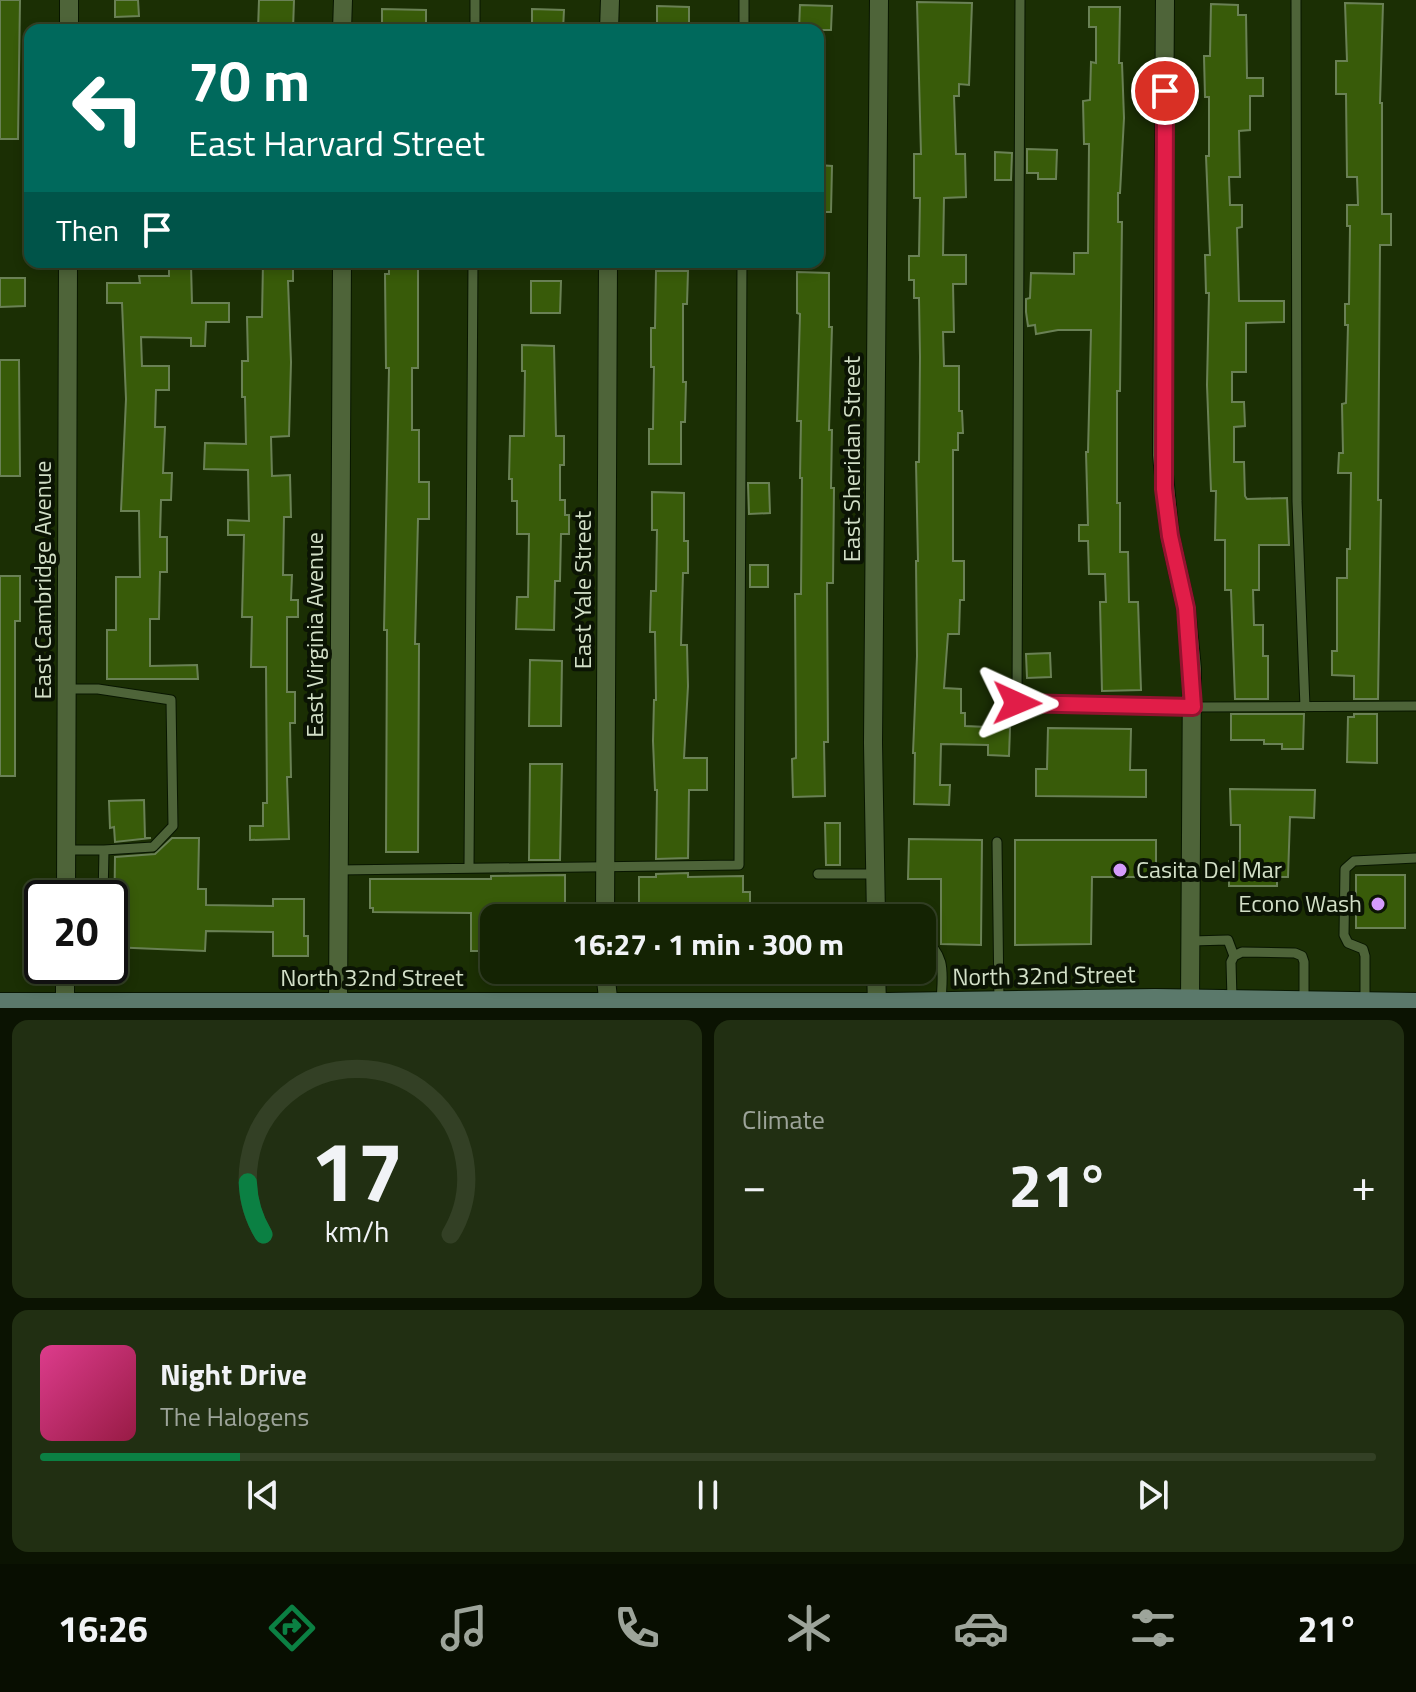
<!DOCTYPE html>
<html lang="en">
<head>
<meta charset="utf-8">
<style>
	body { margin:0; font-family:"Titillium Web",sans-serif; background:#212f12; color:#f1f3f6; height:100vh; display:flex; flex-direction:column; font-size:30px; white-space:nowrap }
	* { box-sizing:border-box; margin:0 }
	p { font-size:26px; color:#9da49a }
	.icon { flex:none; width:44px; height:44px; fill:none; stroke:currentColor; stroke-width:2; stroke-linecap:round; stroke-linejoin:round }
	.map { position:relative; height:1008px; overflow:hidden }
	.side { display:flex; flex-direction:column; gap:12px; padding:12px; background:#0b1302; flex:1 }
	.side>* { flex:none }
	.top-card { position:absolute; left:24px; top:24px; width:800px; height:244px; border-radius:16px; box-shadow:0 4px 12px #0003,0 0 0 2px #334025; background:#00695c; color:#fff; overflow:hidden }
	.speed { position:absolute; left:24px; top:880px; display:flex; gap:16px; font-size:40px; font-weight:700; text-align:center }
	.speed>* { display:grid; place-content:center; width:104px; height:104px; border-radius:50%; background:#142303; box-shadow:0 4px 12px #0003,0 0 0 2px #334025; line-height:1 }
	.speed .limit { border:4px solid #111; border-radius:12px; background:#fff; color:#111 }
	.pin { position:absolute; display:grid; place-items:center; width:68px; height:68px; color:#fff; margin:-34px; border:4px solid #fff; border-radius:50%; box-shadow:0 2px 8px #0007 }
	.me { position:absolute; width:88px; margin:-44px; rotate:91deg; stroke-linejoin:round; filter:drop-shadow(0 0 6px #0008) }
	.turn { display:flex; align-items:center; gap:28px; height:168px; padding:0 32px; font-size:36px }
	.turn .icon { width:104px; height:104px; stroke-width:2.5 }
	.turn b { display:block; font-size:56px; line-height:68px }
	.then { display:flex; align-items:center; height:76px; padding:0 32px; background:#0003; gap:16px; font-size:30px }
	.big { font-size:60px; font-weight:700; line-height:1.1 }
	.side .tile { flex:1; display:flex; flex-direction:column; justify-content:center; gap:12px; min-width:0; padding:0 28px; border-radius:16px; background:#212f12 }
	.side .dial { align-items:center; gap:0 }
	.dial svg { height:208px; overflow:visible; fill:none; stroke:#334025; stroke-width:7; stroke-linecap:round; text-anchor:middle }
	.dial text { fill:#f1f3f6; stroke:none }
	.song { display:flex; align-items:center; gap:24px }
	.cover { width:96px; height:96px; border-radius:12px; background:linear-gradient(135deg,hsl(330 70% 55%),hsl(340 70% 35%)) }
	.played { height:8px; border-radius:4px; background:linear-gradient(90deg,#0b8043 15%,#334025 15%) }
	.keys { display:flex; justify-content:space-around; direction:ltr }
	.heat { display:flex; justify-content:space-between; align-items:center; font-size:44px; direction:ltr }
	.side .tiles { flex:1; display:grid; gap:12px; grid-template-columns:1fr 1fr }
	.tile:last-child { grid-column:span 2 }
	.trip { position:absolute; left:480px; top:904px; width:456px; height:80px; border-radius:16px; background:#142303; box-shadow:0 4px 12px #0003,0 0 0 2px #334025; font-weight:700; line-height:80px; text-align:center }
	.menu { display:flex; height:128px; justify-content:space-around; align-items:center; background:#080e01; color:#9da49a }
	.menu .icon { width:56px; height:56px }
	.menu .selected { color:#0b8043 }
	.menu b { font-size:36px; color:#f1f3f6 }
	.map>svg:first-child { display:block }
</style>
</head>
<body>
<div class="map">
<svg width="1416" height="1008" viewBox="0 0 1416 1008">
	<rect width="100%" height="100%" fill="#1b2f04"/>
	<path fill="#385b09" stroke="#6a8155" stroke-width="2" d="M0,0H20L18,139H0Z
		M115,0H138L139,16L115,17Z
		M259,0H294L293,30H258Z
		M917,2L972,3L969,85L959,84V96H954L956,154H965L966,197L944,198L943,255H966V284H953L954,332H943L944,366H959V411H962L963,433H958V450H953V561H964V600H960L959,634H948L944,688L961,689V713H965V726L1010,728L1009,756L988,755V745L941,744L940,785H950L949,805L914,804L915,753H913L917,656L916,561H918L916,462H919L920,357L919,298H914V280H909V256H919L920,198H914V154H921Z
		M1345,3L1383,4L1380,103H1382V214H1391V245H1380L1378,500H1381L1378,699H1354V676L1332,675V651H1337V578H1347V549H1350L1351,473H1338L1339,453H1343L1342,404L1346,403L1348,325H1345V304H1349L1350,226H1347V205H1358L1357,177H1347L1346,94H1336V61H1347Z
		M1211,4L1238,5V15H1246L1247,78H1263V96H1250V130L1239,131L1240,177H1229L1230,205H1242V227L1237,228L1239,301H1284V322L1246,323V372H1232V402H1244L1245,426L1234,427V462H1244L1245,496L1247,499L1287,498L1289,545H1259V590H1253L1254,625H1263V656H1268V699H1235L1231,590H1225V540H1215L1216,491H1211L1207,385L1209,293H1206L1205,255H1210L1206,156H1209V97H1205L1204,56H1210Z
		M800,5L832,6L831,30H799Z
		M657,6L689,7V30H657Z
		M1089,7H1120L1119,63H1122L1124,118L1120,193H1118V222H1122L1120,391H1117V503H1120V552H1128L1129,602H1138L1141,690L1102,691L1100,602H1106L1105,574H1089L1088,541H1079V525H1088L1086,452H1088L1091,330H1058L1036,334L1035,325L1028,326L1026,312V299L1030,298L1031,273L1074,274V253H1088L1089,144H1084L1083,101L1090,100L1091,62L1096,63V27H1089Z
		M382,9L426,10V30H382Z
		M532,9L564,10L563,30H532Z
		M1027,149L1057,150L1056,179H1038V173H1027Z
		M995,152L1012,153L1011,180H995Z
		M818,165L832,166L831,212H818Z
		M263,262H293V281H288L291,362L289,436L271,437L272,476L290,475L291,517H284L283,575H292L291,600H298V617H287V692H295V723H290L291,777H287L289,839L250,840V826H263V803H267L266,667H251L252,617H242L244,535H228V520L249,521L248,470L204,469L205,443L246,444L245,397H242V361H248L247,317H262Z
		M389,262H418V368H412V430H419V482H429V519H418L415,644H419L418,852H386L387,630H384L389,368H386L385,274H389Z
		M169,265H191L192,303H229V322H206L205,346H191V338L141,337L142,366H169V390H156L155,427H165L163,473H172L171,500H161L160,537H167V572H160L159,619H150V666L197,665L198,679H107V630H116V577H140L139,511H121L126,399L122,303H107V283H140L139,276H169Z
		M656,271H688L687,304H683V382H686L685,422H681V464H649V429H653L654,367H651V328H655Z
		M797,272L829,273V327H832L829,430H832L831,488H834L833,583H827L828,742H824L825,796L793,797L792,759L796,758L795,594H801L802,478H800L801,421H797L800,314L797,313Z
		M0,278H25V306L0,307Z
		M531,281H561L560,313H531Z
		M522,345L554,346L556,436H564V465H560V500H565V515H569V534H561L560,581H555L554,630L516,629L517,597H528L529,534H517V501H512V479H509L510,436H524L525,371H522Z
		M0,360H19L20,476H0Z
		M748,483H769L770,513L749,514Z
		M652,492L684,493V541H688V573H683L681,645H687L688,686L684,758H707V790H689L688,858L656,859L657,790H655L653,741L654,700H656L655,632H650L651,591H656L657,530H652Z
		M750,565H768V587H750Z
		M0,576H20V621H15V776H0Z
		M1050,653L1051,677L1027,678L1026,654Z
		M530,660L562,661L561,726H529Z
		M1231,714H1304L1303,749H1282V744H1264V740H1231Z
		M1354,714H1377V763L1347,762L1348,717H1354Z
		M1048,728L1131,729L1130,770H1146V797L1036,796V769H1047Z
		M530,764H562L560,860H529Z
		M1230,789L1315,790L1314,818L1290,817L1288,877H1277V886H1229V861H1240V825H1231Z
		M144,800L145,838H151L115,842L114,827L110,828L109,801Z
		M825,823H840V865H826Z
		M172,838H199L198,889H206V905L273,906V899H304V936H308V956H273V932L206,931L205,951L110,947V929H114L115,857L155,854Z
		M909,839L982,840L981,945L941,944V879H908Z
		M1015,840H1156V877H1092L1091,944L1015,945Z
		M688,873V877L743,876V892H750V918H639V877H656V874Z
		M565,875V918H494V951H471V913L373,912V908H370V879H491V876Z
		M1356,875H1405V928H1356Z"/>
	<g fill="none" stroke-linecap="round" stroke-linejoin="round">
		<g stroke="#081600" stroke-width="11">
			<path id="service" d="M1020,0L1017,703L1193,707L1416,706
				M1296,0L1297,501L1305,707
				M475,30V0
				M744,30V0
				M66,689H98L171,700L173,826L153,847L104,850
				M997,842L999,1002
				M66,850H104L103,898
				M469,867L473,262
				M338,870L739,865L742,262
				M818,874H875
				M922,938C948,956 942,975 941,1003
				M1191,941L1228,940L1234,956
				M1232,999L1231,962L1234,956L1242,952L1295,953L1302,956L1304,962V1003
				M1365,1003V956L1363,949L1348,943L1344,935L1345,869L1354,861L1416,858"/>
		</g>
		<g stroke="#081600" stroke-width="20">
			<path id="minor" d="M1165,0L1162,455L1170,536L1186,608L1192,669L1190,1002
				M69,30V0
				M342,30L343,0
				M609,30L610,0
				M66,898L68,262
				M605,918L608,262
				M876,918L873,743L879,0
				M605,970L609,1008
				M876,970L877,1004
				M65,1005V966
				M338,1008L342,262"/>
		</g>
		<g stroke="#081600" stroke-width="24">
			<path id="secondary" d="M0,1004H887L1155,1000L1416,1004"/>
		</g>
		<use href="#service" stroke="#4e6439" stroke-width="9"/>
		<use href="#minor" stroke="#4e6439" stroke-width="18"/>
		<use href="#secondary" stroke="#5b796b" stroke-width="22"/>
	</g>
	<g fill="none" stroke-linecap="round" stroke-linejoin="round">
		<g stroke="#92132f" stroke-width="20">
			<path id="route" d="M1017,703L1193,707L1186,608L1170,536L1164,489L1165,91"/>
		</g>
		<use href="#route" stroke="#e11d48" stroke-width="14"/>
	</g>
	<g fill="#d59bfb" stroke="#0b1404" stroke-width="3">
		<circle cx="1120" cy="870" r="8"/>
		<circle cx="1378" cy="904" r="8"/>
	</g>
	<g text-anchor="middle" stroke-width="8" stroke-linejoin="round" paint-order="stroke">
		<g font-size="24" fill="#d2dfc7" stroke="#0b1404">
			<text transform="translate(852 459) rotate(-90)" y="8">East Sheridan Street</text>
			<text transform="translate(43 580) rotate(-90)" y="8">East Cambridge Avenue</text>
			<text transform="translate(583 590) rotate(-90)" y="8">East Yale Street</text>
			<text transform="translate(315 635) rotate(-90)" y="8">East Virginia Avenue</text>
			<text transform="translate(1044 976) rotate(-1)" y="8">North 32nd Street</text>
			<text x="372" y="986">North 32nd Street</text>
		</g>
		<g font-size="24" fill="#d2dfc7" stroke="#0b1404" text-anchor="start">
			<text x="1136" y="878">Casita Del Mar</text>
			<text x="1362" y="912" text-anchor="end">Econo Wash</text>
		</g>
	</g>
</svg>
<div class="speed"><div class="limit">20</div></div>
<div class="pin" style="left:1165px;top:91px;background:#d93025"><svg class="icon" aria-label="arrive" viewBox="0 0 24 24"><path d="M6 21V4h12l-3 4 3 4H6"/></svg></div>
<svg class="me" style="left:1017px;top:703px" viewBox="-20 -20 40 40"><path d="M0-17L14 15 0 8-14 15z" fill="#e11d48" stroke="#fff" stroke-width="4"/></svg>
<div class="trip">16:27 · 1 min · 300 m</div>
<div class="top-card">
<div class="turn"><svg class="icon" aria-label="left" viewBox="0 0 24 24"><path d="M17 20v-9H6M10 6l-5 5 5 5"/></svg><div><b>70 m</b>East Harvard Street</div></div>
<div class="then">Then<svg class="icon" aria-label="arrive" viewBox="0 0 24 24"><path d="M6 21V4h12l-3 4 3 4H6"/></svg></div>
</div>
</div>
<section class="side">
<div class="tiles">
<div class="tile dial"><svg viewBox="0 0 100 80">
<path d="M14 69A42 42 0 1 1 86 69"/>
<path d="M14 69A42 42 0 0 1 8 49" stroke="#0b8043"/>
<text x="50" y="56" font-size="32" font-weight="700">17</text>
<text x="50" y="72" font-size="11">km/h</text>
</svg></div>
<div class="tile"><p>Climate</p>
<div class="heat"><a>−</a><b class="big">21°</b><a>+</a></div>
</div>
<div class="tile">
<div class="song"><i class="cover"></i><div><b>Night Drive</b><p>The Halogens</p></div></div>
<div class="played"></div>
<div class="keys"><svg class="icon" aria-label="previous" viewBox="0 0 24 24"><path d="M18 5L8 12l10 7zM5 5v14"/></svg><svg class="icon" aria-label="pause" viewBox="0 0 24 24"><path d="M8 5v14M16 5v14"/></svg><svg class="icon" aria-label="next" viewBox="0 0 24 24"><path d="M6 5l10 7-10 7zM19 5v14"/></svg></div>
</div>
</div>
</section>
<nav class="menu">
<b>16:26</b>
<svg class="icon selected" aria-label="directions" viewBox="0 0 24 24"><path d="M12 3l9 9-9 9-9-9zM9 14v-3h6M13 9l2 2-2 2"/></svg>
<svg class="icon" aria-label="music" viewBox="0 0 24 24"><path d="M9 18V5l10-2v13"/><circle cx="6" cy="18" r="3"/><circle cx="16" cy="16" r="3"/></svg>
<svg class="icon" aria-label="phone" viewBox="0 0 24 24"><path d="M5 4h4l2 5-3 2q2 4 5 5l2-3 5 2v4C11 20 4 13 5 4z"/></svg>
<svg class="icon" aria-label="climate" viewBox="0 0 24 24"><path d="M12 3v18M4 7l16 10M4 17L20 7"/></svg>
<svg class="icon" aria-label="car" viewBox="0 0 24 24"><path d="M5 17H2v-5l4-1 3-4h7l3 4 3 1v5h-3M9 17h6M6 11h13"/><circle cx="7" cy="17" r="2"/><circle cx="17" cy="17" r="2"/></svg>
<svg class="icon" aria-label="filters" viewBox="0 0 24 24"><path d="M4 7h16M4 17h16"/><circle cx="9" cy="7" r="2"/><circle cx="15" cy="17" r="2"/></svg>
<b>21°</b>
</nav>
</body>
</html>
